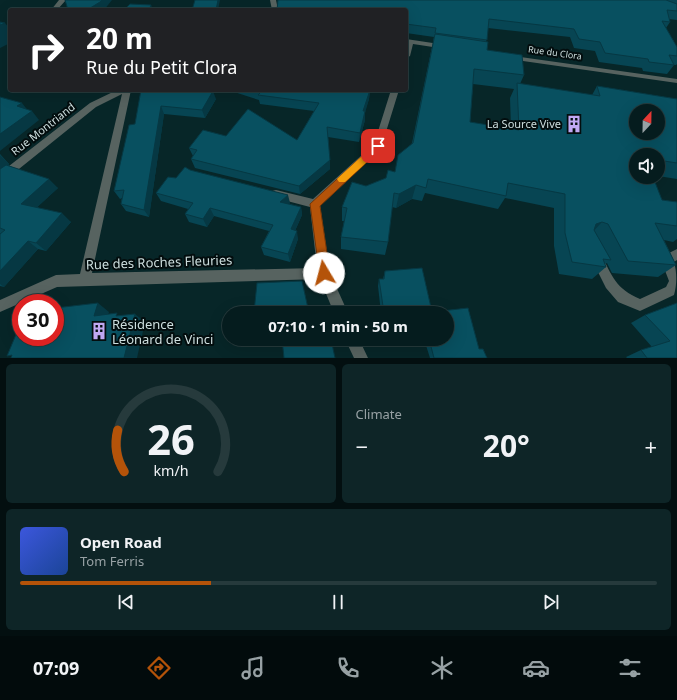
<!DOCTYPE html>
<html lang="en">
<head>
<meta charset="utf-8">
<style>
	body { margin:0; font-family:"Noto Sans",sans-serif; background:#0e2527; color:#f1f3f6; height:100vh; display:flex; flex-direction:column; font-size:15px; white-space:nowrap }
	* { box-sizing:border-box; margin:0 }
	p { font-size:13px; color:#97a1a4 }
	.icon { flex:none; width:22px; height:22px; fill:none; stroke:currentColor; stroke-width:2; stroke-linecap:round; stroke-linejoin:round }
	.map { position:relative; height:358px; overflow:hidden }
	.drawer { display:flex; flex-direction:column; gap:6px; padding:6px; background:#030f10; flex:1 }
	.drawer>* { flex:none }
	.banner { position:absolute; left:8px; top:8px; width:400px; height:84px; border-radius:4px; box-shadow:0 4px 16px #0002,0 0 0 1px #263a3c; background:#202124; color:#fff; overflow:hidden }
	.needle { width:26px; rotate:22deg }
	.fabs { position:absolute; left:629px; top:104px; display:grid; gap:8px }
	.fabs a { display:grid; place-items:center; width:36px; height:36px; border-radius:50%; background:#051c1e; box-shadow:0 4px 16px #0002,0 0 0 1px #263a3c; font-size:20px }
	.speed { position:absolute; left:12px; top:294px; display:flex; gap:8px; font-size:20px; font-weight:700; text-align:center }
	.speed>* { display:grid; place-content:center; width:52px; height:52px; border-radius:50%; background:#051c1e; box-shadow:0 4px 16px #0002,0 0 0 1px #263a3c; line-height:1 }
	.speed .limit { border:6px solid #d22; background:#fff; color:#111 }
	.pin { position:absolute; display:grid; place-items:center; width:34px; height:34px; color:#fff; margin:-17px; border-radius:8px; box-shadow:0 2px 6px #0006 }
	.me { position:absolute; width:44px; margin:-22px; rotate:352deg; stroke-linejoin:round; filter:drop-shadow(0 0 3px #0008) }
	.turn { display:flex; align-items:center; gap:14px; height:84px; padding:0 12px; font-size:18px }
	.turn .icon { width:52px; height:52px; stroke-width:2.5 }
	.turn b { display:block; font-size:28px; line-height:34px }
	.big { font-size:30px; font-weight:700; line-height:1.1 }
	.drawer .card { flex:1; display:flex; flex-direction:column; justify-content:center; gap:6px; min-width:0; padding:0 14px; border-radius:6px; background:#0e2527 }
	.drawer .dial { align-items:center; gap:0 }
	.dial svg { height:104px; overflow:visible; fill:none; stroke:#263a3c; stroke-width:7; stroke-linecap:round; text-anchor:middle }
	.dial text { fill:#f1f3f6; stroke:none }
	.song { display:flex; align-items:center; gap:12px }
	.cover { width:48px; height:48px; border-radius:6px; background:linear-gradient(135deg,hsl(230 70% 55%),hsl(220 70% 35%)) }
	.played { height:4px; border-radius:2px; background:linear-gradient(90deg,#b45309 30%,#263a3c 30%) }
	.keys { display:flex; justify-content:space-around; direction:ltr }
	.heat { display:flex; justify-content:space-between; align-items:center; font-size:22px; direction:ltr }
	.drawer .tiles { flex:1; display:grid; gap:6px; grid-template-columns:1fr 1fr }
	.card:last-child { grid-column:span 2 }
	.trip { position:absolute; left:222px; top:306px; width:232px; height:40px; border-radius:20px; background:#051c1e; box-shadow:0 4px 16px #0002,0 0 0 1px #263a3c; font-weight:700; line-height:40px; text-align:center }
	.dock { display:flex; height:64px; justify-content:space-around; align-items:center; background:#020b0c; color:#97a1a4 }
	.dock .icon { width:28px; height:28px }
	.dock .on { color:#b45309 }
	.dock b { font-size:18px; color:#f1f3f6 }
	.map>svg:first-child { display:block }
</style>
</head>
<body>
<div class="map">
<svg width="677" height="358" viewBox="0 0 677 358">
	<rect width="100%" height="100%" fill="#072628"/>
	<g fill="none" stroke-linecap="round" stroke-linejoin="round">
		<path fill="#576360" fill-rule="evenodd" d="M677,249V260L674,262C677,272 677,285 674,295L640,311L618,302L606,288L591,258L593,254L597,253L601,254C612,276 616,289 640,299L666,287L669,281L661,260L663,256Z"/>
		<path fill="#576360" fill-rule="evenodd" d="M59,0H66L57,10H51Z
			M270,0H276L278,10H272Z
			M406,39L446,45L450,47L446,49L413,44L410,56L406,58Z
			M506,55L677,79V83L509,59H506Z
			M117,90H131L92,273L317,268L310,207L272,197L271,194L272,191L276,190L313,199L374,144L391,90H399L381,148L320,205L330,273L348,313H334L320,279L57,287L0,312V300L56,275L80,274L122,94L96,107L4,181L0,182V173L90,103Z
			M345,339H359L368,358H354Z"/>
	</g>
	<path fill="#074553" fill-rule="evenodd" d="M278,0H677V20L669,19L670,22L666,28L677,47V64L676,65H674L667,74L643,71L642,68L599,62L595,51L574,48L570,37L488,28L486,41L487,50L524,75L520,84L592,95L597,86L677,99V179L658,176V155H636L662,200L677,202V239L673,242L664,240L676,265L658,277L612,273L607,263L605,264L606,267L592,279L559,274L554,246V208L505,198L498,209L425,193L422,201L412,199L396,208L392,207L388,242L385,255L341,249V237L344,221H342V207L366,186L386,178L395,172L412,143L434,37L406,33V10ZM473,84L514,89L510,98L511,129L470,122Z
		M141,90L216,99L205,118L164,114L149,217L126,211L121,204L122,198L120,199L114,191L135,124Z
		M228,90H370L369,99L365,111V120L359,142L328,137L330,169L300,194L195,168L191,159L193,156L189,148L226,136L297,140L314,111L260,104L259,100Z
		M0,154L9,164L8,165L58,188L37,207L71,222L46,251L38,249L4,287L0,286V234L1,233H0Z
		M190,170L290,203L289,204L301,207L302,215L295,231L298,239L290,262L264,255L261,247L269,231L214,216L207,227L189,222L185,214L188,209L161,201L156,193Z
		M422,268L432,312L468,308L479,349H483L487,358H430L424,339L385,342V339H447V313H381L378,286L379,279H383L385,271Z
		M677,303V358H627L626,357L641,350L652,347L631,323L645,315Z
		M254,312L309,313H254Z"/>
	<path fill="#063843" d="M102,0H112L104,10H87Z
		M218,0H220L218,10H216Z
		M151,5L153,10H149Z
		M5,23L10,29V43L0,48V25Z
		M370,90L369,99L363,120V111Z
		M213,91L216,99L205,118L202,110Z
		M22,103L29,112L32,111L39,120L0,151V134L17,106Z
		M161,106L164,114L149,217L144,210Z
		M365,111V120L359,142L360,133Z
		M0,155L9,164L0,171Z
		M330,160V169L300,194L299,186Z
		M49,179L58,188L31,213L21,204Z
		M416,185L412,199L396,208L399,194Z
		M288,195L290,203L282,210L280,202Z
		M301,207L302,215L292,237L291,229Z
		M210,208L214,216L207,227L203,219Z
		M62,213L71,222L46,251L36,243Z
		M602,222L589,236L596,224Z
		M297,231L298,239L290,262L288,254Z
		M28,241L38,249L4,287L0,284V271Z
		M98,303L109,312L105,324L94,316Z
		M135,314L145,322L137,358H124Z"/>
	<path fill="#085060" stroke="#063843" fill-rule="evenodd" d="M65,0H102L100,2L87,10H68Z
		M195,0H218L216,10H192Z
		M278,0H666L677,4V11L667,10L670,22L662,21L677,47V56L669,55L674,65L649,62L648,59L605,53L600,42L579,39L574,29L489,19L487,40L435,33L436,28L406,24V10H277Z
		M130,4L151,5L149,10H124Z
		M0,22L5,23L0,25Z
		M435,34L488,42L487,50L522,55L524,75L474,69L470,122L519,130L517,83L600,96L597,86L677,99V163L658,160V155H636V177H653L662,200L677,202V226L655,223L676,265L628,261L608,224L602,222L596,224L594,230L611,260L603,259L606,267L572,262L565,233V194L508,183L506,196L428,179L426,188L416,185L399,194L394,193L388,242L341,237L347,208L342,207L352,182L366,186L386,178L388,170L395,172L398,155L413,143ZM636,111H658V133H636Z
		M141,90H194L213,91L202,110L161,106L144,210L121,204L124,190L114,191L129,125L135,124Z
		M256,90H370L363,111H365L360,133L327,127L330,160L299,186L191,159L197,150L189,148L203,130L226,136L248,109L297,140L319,103L258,95L261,92Z
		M0,97L22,103L17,106L32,111L0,134Z
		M6,165L49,179L21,204L62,213L36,243L28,241L0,271V234L5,230L0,228V169Z
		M185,167L190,170L288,195L280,202L301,207L291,229L297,231L288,254L261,247L273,225L210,208L203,219L185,214L193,203L156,193L168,177L176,178Z
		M422,268L432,312L468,308L479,349H483L487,358H434L429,339H447V313H384L379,279H384L385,271Z
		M302,281L309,313L254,312L257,283Z
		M98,303L94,316L117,313L116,316L135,314L124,358H11L12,355L7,356L17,332H21V337H55V308Z
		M677,303V358H647L641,350L670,341L645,315Z
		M282,339H331L335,358H284Z"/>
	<path fill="#b45309" stroke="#753606" d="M378,143L381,144L382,146L381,149L320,206L330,273L328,277L324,278L320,277L310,204L375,144Z"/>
	<path fill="#f59e0b" d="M365,155L368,156L369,158L368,161L345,182H339L337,179L339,177L362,156Z"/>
	<defs>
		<g id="building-bare" transform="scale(1.38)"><path d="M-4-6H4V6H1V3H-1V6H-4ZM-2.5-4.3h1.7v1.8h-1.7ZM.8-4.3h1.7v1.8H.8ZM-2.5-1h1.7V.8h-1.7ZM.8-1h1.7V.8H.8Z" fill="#c0a8f3" stroke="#030d0e" stroke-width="2.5" paint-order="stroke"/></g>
	</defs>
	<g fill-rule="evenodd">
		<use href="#building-bare" x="574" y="124"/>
		<use href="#building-bare" x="99" y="331"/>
	</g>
	<g text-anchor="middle" stroke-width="4" stroke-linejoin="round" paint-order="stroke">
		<g font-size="9" fill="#cedfdf" stroke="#030d0e">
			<text transform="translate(555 53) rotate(8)" y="3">Rue du Clora</text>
		</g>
		<g font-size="11" fill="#cedfdf" stroke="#030d0e" text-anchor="end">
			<text x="561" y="128">La Source Vive</text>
		</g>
		<g font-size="11" fill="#cedfdf" stroke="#030d0e">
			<text transform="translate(43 129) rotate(-38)" y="4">Rue Montriand</text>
		</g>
		<g font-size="13" fill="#cedfdf" stroke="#030d0e">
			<text transform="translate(159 262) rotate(-2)" y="5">Rue des Roches Fleuries</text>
		</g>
		<g font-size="13" fill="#cedfdf" stroke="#030d0e" text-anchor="start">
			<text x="112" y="329">Résidence<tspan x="112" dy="15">Léonard de Vinci</tspan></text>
		</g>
	</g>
</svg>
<div class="fabs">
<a><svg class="needle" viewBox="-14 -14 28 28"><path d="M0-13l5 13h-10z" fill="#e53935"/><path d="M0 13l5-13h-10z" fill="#97a1a4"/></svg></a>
<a><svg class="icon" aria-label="sound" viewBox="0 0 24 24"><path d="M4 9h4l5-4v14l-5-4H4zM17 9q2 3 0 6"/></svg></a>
</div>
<div class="speed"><div class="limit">30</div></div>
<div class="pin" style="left:378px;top:146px;background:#d93025"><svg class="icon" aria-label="arrive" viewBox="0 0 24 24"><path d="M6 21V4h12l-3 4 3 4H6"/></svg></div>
<svg class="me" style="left:324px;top:273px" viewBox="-20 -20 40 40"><circle r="19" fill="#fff"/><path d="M0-13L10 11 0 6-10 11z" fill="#b45309"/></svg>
<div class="trip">07:10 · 1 min · 50 m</div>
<div class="banner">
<div class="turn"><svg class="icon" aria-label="right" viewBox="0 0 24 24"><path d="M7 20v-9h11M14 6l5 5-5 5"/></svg><div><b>20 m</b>Rue du Petit Clora</div></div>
</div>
</div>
<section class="drawer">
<div class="tiles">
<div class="card dial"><svg viewBox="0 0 100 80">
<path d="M14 69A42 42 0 1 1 86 69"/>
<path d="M14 69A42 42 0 0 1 9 37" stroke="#b45309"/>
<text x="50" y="56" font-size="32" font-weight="700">26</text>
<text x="50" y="72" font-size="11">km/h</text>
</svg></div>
<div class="card"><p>Climate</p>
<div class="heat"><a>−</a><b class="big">20°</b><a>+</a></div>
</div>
<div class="card">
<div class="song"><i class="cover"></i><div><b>Open Road</b><p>Tom Ferris</p></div></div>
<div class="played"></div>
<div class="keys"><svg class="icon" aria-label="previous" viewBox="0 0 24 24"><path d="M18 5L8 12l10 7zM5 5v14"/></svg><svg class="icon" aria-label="pause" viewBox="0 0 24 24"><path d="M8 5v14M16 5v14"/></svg><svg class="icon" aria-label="next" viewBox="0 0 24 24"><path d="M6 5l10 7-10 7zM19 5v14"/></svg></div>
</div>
</div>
</section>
<nav class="dock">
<b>07:09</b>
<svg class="icon on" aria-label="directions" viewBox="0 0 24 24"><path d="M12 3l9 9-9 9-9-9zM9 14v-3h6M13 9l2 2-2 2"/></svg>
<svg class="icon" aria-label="music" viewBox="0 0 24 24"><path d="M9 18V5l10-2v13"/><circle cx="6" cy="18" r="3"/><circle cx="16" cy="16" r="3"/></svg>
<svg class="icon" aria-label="phone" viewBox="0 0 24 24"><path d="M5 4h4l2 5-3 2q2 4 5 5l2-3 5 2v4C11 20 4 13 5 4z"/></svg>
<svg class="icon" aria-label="climate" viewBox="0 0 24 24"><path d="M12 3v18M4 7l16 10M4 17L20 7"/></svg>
<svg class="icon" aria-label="car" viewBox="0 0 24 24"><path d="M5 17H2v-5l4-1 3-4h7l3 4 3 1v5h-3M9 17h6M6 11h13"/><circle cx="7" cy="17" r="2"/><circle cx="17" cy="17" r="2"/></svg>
<svg class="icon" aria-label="filters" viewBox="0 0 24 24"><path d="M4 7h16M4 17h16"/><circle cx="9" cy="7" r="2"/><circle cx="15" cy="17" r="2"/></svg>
</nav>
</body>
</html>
